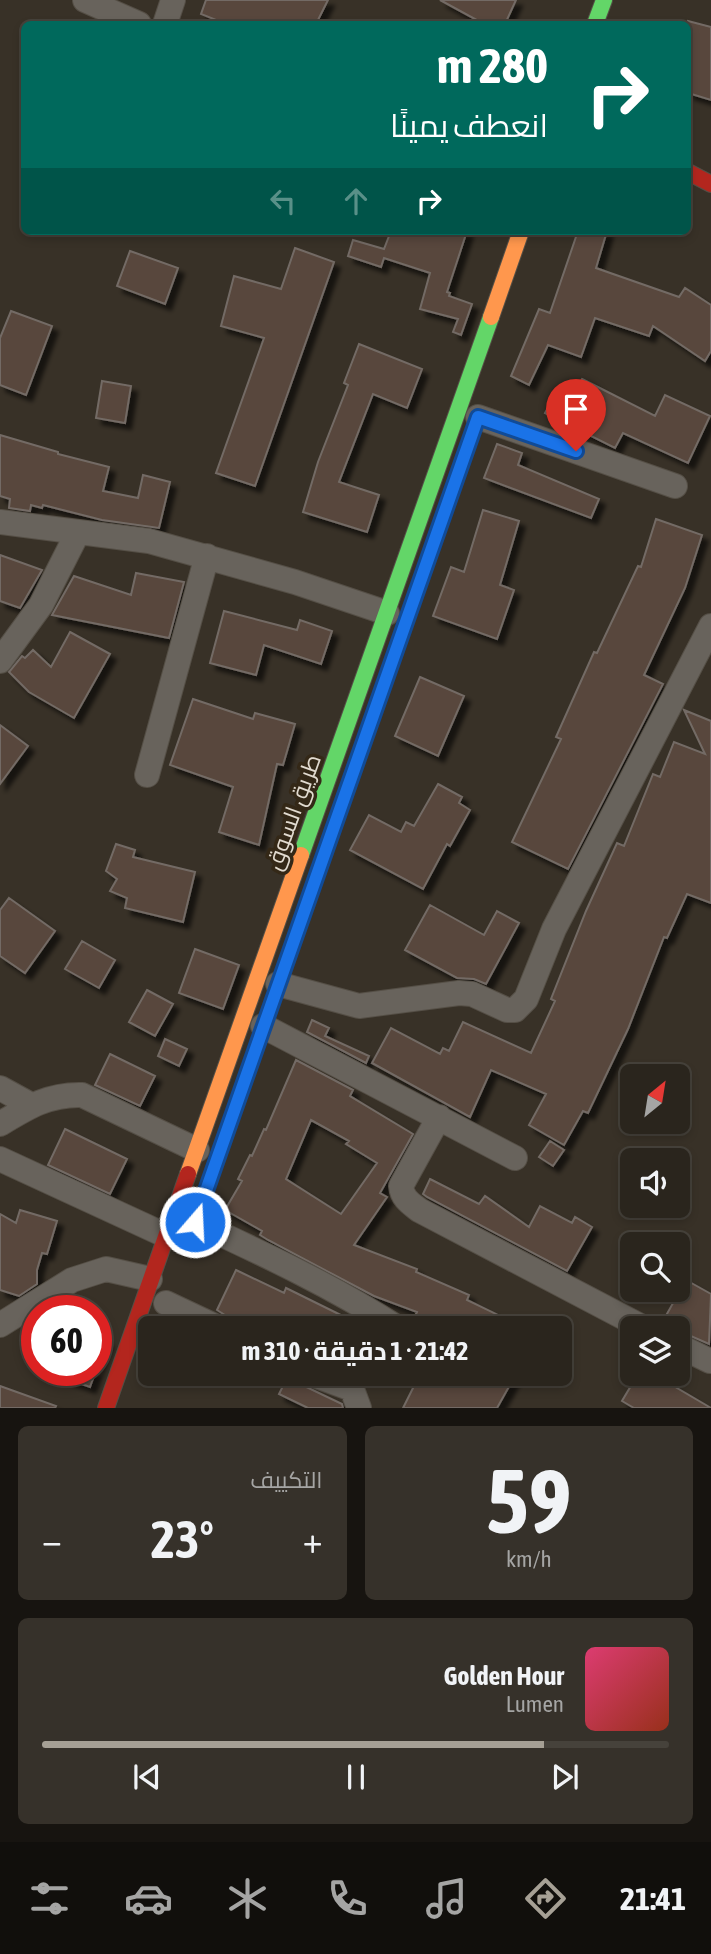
<!DOCTYPE html>
<html lang="ar">
<head>
<meta charset="utf-8">
<style>
	body { margin:0; font-family:"Asap Condensed",Cairo,sans-serif; background:#36312a; color:#f1f3f6; direction:rtl; height:100vh; display:flex; flex-direction:column; font-size:26px; white-space:nowrap }
	* { box-sizing:border-box; margin:0 }
	p { font-size:23px; color:#a5a5a4 }
	.icon { flex:none; width:38px; height:38px; fill:none; stroke:currentColor; stroke-width:2; stroke-linecap:round; stroke-linejoin:round }
	.map { position:relative; height:1408px; overflow:hidden; direction:ltr }
	.panel { display:flex; flex-direction:column; gap:18px; padding:18px; background:#171410; flex:1 }
	.panel>* { flex:none }
	.top-card { position:absolute; left:21px; top:21px; width:670px; height:214px; border-radius:10px; box-shadow:0 4px 10px #0003,0 0 0 2px #46423b; direction:rtl; background:#00695c; color:#fff; overflow:hidden }
	.needle { width:46px; rotate:30deg }
	.controls { position:absolute; left:620px; top:1064px; display:grid; gap:14px }
	.controls a { display:grid; place-items:center; width:70px; height:70px; border-radius:10px; background:#2a251d; box-shadow:0 4px 10px #0003,0 0 0 2px #46423b; font-size:35px }
	.speed { position:absolute; left:21px; top:1295px; display:flex; gap:14px; font-size:35px; font-weight:700; text-align:center }
	.speed>* { display:grid; place-content:center; width:91px; height:91px; border-radius:50%; background:#2a251d; box-shadow:0 4px 10px #0003,0 0 0 2px #46423b; line-height:1 }
	.speed .limit { border:10px solid #d22; background:#fff; color:#111 }
	.pin { position:absolute; display:grid; place-items:center; width:60px; height:60px; color:#fff; margin:-72px -30px; border-radius:50% 50% 50% 0; rotate:-45deg; box-shadow:0 0 7px #0007 }
	.pin .icon { rotate:45deg }
	.me { position:absolute; width:77px; margin:-38px; rotate:19deg; stroke-linejoin:round; filter:drop-shadow(0 0 5px #0008) }
	.turn { display:flex; align-items:center; gap:24px; height:147px; padding:0 28px; font-size:32px }
	.turn .icon { width:91px; height:91px; stroke-width:2.5 }
	.turn b { display:block; font-size:49px; line-height:60px }
	.lanes { display:flex; align-items:center; height:66px; padding:0 28px; background:#0003; justify-content:center; gap:35px; direction:ltr }
	.lanes .off { opacity:.35 }
	.big { font-size:52px; font-weight:700; line-height:1.1 }
	.panel .tile { flex:1; display:flex; flex-direction:column; justify-content:center; gap:10px; min-width:0; padding:0 24px; border-radius:10px; background:#36312a }
	.panel .dial { align-items:center; gap:0 }
	.dial b { font-size:91px; line-height:1 }
	.song { display:flex; align-items:center; gap:21px }
	.cover { width:84px; height:84px; border-radius:10px; background:linear-gradient(135deg,hsl(340 70% 55%),hsl(10 70% 35%)) }
	.played { height:7px; border-radius:4px; background:linear-gradient(90deg,#a6a095 80%,#46423b 80%) }
	.keys { display:flex; justify-content:space-around; direction:ltr }
	.heat { display:flex; justify-content:space-between; align-items:center; font-size:38px; direction:ltr }
	.panel .tiles { flex:1; display:grid; gap:18px; grid-template-columns:1fr 1fr }
	.tile:last-child { grid-column:span 2 }
	.trip { position:absolute; left:138px; top:1316px; width:434px; height:70px; border-radius:10px; background:#2a251d; box-shadow:0 4px 10px #0003,0 0 0 2px #46423b; font-weight:700; line-height:70px; text-align:center; direction:rtl }
	.tab-bar { display:flex; height:112px; justify-content:space-around; align-items:center; background:#110f0c; color:#a5a5a4 }
	.tab-bar .icon { width:49px; height:49px }
	.tab-bar .current { color:#a6a095 }
	.tab-bar b { font-size:32px; color:#f1f3f6 }
	.map>svg:first-child { display:block }
</style>
</head>
<body>
<div class="map">
<svg width="711" height="1408" viewBox="0 0 711 1408">
	<defs>
		<filter id="shadow"><feDropShadow dx="6" dy="6" stdDeviation="2" flood-color="#0009"/></filter>
	</defs>
	<rect width="100%" height="100%" fill="#383127"/>
	<path fill="#58473c" stroke="#736b65" stroke-width="2" fill-rule="evenodd" filter="url(#shadow)" d="M206,0H328L316,24H226L201,14Z
		M440,0H516L505,24H484Z
		M688,21L711,27V100L688,93Z
		M391,231H467L447,292L450,293L449,296L472,304L461,335L453,332L458,319L420,309L430,273L384,258L381,267L348,256L353,240L384,249Z
		M578,231H607L596,268L679,297L685,288L711,305V351L705,361L653,326L649,336L595,318L581,357L548,345L529,385L511,376L539,309L550,313Z
		M295,248L334,262L255,486L216,473L264,338L221,326L234,276L281,289Z
		M130,251L178,268L165,304L117,286Z
		M11,311L52,326L26,395L0,385V338Z
		M359,344L422,369L407,408L373,394L339,482L379,495L367,532L303,512L318,462L348,385L344,383Z
		M582,379L655,416L665,395L710,416L688,463L623,433L615,448L545,413L559,387L574,395Z
		M102,381L131,386L125,423L96,418Z
		M0,435L58,452V454L109,467L103,491L138,498L143,475L170,482L159,528L102,520L43,505L42,508L31,505L30,511L9,508L10,499L0,496Z
		M497,444L522,453L518,465L599,499L591,518L484,478Z
		M483,510L519,521L500,585L514,590L497,639L433,616L451,567L464,572Z
		M656,519L702,535L685,588L644,675L663,684L568,869L512,842L561,739L556,737L594,652L597,653L638,566L641,567Z
		M0,555L42,570L20,608L0,601Z
		M136,573L184,582L169,638L52,615L74,576L131,595Z
		M224,611L297,630L300,620L332,631L321,664L264,645L256,675L210,663Z
		M70,632L110,654L74,718L29,692L9,672L22,656L25,658L33,650L51,667Z
		M420,677L464,696L438,756L395,736Z
		M193,699L253,719L255,713L295,724L283,765L277,764L259,845L219,832L233,787L170,765Z
		M684,710L711,721V903L687,894L667,938L664,937L628,1029L588,1113L583,1111L564,1145L529,1125L546,1094L491,1070L470,1117L372,1063L391,1028L440,1054L443,1048L449,1051L463,1022L531,1053L555,1001L551,999L586,911L617,843L624,846L653,774L660,777L674,742L705,754Z
		M0,725L28,746L0,784Z
		M438,784L462,797L459,803L470,810L450,846L447,844L423,889L350,850L369,815L401,832L406,822L414,826Z
		M116,844L135,850L133,857L195,872L183,922L125,908L127,898L110,891L117,879L106,871Z
		M9,898L55,931L25,973L0,956V910Z
		M430,905L484,935L497,911L519,923L486,984L474,979L457,978L405,950Z
		M82,941L115,960L99,988L65,969Z
		M195,949L239,965L223,1009L179,993Z
		M147,990L173,1004L155,1036L129,1022Z
		M312,1020L329,1028L325,1036L369,1056L366,1063L307,1032Z
		M165,1039L187,1049L179,1066L158,1056Z
		M110,1054L155,1076L140,1106L95,1085Z
		M296,1060L353,1090L350,1096L413,1134L380,1193L387,1197L354,1245L417,1269L416,1272L469,1295L467,1300L525,1328H444L415,1316L417,1312L374,1296L268,1240L260,1235L262,1231L225,1210L242,1181L238,1179L250,1155L252,1156L264,1129L266,1130ZM311,1120L349,1141L346,1144L377,1163L341,1214L286,1179Z
		M65,1129L127,1159L110,1194L48,1165Z
		M550,1141L564,1150L553,1166L539,1157Z
		M430,1179L479,1204L485,1196L529,1227L540,1206L572,1223L575,1217L592,1227L567,1271L427,1197L423,1194Z
		M20,1210L57,1221L47,1254L42,1253L37,1270V1284L19,1296L0,1290V1214L16,1223Z
		M236,1270L284,1293L286,1288L367,1328H236L231,1319L217,1310Z
		M686,1280L711,1294L709,1344L677,1330V1328H659Z
		M96,1337L107,1341L96,1370Z
		M50,1370H96L90,1387L50,1373Z
		M289,1374H297L300,1384L342,1404L343,1408H308L279,1394Z
		M420,1374H516L497,1408H403Z
		M638,1374H653L711,1408H634L622,1401Z
		M0,1386L56,1406L55,1408H0Z"/>
	<g fill="none" stroke-linecap="round" stroke-linejoin="round">
		<g stroke="#554f46" stroke-width="26">
			<path id="street" d="M85,0L139,24
				M165,24L173,0
				M478,417L675,486
				M0,522L149,541L295,582L387,613
				M0,661L41,605L78,532
				M147,775L207,556
				M278,984L359,1006L459,993L472,994L507,1010H515L526,999L554,929L711,626
				M263,1026L515,1158
				M0,1088L31,1105
				M439,1117L401,1186C402,1198 410,1203 419,1210L644,1328
				M0,1124C28,1107 49,1094 82,1095L197,1150
				M0,1159L167,1236
				M195,1222C266,1255 332,1286 398,1328
				M166,1303L219,1328
				M0,1325L72,1280L106,1269L150,1279
				M677,1345L710,1361
				M311,1374L352,1389L359,1408"/>
		</g>
		<g stroke="#554f46" stroke-width="18">
			<path id="fast" d="M595,24L604,0
				M301,855L491,317"/>
		</g>
		<g stroke="#554f46" stroke-width="18">
			<path id="slow" d="M491,317L521,231
				M188,1174L301,855"/>
		</g>
		<g stroke="#554f46" stroke-width="18">
			<path id="jam" d="M688,172L711,184
				M106,1408L188,1174"/>
		</g>
		<use href="#street" stroke="#68635c" stroke-width="24"/>
		<use href="#fast" stroke="#63d668" stroke-width="16"/>
		<use href="#slow" stroke="#ff974d" stroke-width="16"/>
		<use href="#jam" stroke="#b3261e" stroke-width="16"/>
	</g>
	<g fill="none" stroke-linecap="round" stroke-linejoin="round">
		<g stroke="#114b97" stroke-width="18">
			<path id="route" d="M195,1222L478,417L576,451"/>
		</g>
		<use href="#route" stroke="#1a73e8" stroke-width="12"/>
	</g>
	<g text-anchor="middle" stroke-width="7" stroke-linejoin="round" paint-order="stroke">
		<g font-size="23" fill="#e2dbd0" stroke="#342817">
			<text transform="translate(293 812) rotate(-70)" y="8">طريق السوق</text>
		</g>
	</g>
</svg>
<div class="controls">
<a><svg class="needle" viewBox="-14 -14 28 28"><path d="M0-13l5 13h-10z" fill="#e53935"/><path d="M0 13l5-13h-10z" fill="#a5a5a4"/></svg></a>
<a><svg class="icon" aria-label="sound" viewBox="0 0 24 24"><path d="M4 9h4l5-4v14l-5-4H4zM17 9q2 3 0 6"/></svg></a>
<a><svg class="icon" aria-label="search" viewBox="0 0 24 24"><circle cx="10" cy="10" r="6"/><path d="M15 15l6 6"/></svg></a>
<a><svg class="icon" aria-label="layers" viewBox="0 0 24 24"><path d="M12 4l9 5-9 5-9-5zM3 14l9 5 9-5"/></svg></a>
</div>
<div class="speed"><div class="limit">60</div></div>
<div class="pin" style="left:576px;top:451px;background:#d93025"><svg class="icon" aria-label="arrive" viewBox="0 0 24 24"><path d="M6 21V4h12l-3 4 3 4H6"/></svg></div>
<svg class="me" style="left:195px;top:1222px" viewBox="-20 -20 40 40"><circle r="17" fill="#1a73e8" stroke="#fff" stroke-width="3"/><path d="M0-11L8 9 0 5-8 9z" fill="#fff"/></svg>
<div class="trip">21:42 · 1 دقيقة · 310 m</div>
<div class="top-card">
<div class="turn"><svg class="icon" aria-label="right" viewBox="0 0 24 24"><path d="M7 20v-9h11M14 6l5 5-5 5"/></svg><div><b>280 m</b>انعطف يمينًا</div></div>
<div class="lanes"><svg class="icon off" aria-label="left" viewBox="0 0 24 24"><path d="M17 20v-9H6M10 6l-5 5 5 5"/></svg><svg class="icon off" aria-label="ahead" viewBox="0 0 24 24"><path d="M12 20V5M6 11l6-6 6 6"/></svg><svg class="icon" aria-label="right" viewBox="0 0 24 24"><path d="M7 20v-9h11M14 6l5 5-5 5"/></svg></div>
</div>
</div>
<section class="panel">
<div class="tiles">
<div class="tile dial"><b>59</b><p>km/h</p></div>
<div class="tile"><p>التكييف</p>
<div class="heat"><a>−</a><b class="big">23°</b><a>+</a></div>
</div>
<div class="tile">
<div class="song"><i class="cover"></i><div><b>Golden Hour</b><p>Lumen</p></div></div>
<div class="played"></div>
<div class="keys"><svg class="icon" aria-label="previous" viewBox="0 0 24 24"><path d="M18 5L8 12l10 7zM5 5v14"/></svg><svg class="icon" aria-label="pause" viewBox="0 0 24 24"><path d="M8 5v14M16 5v14"/></svg><svg class="icon" aria-label="next" viewBox="0 0 24 24"><path d="M6 5l10 7-10 7zM19 5v14"/></svg></div>
</div>
</div>
</section>
<nav class="tab-bar">
<b>21:41</b>
<svg class="icon current" aria-label="directions" viewBox="0 0 24 24"><path d="M12 3l9 9-9 9-9-9zM9 14v-3h6M13 9l2 2-2 2"/></svg>
<svg class="icon" aria-label="music" viewBox="0 0 24 24"><path d="M9 18V5l10-2v13"/><circle cx="6" cy="18" r="3"/><circle cx="16" cy="16" r="3"/></svg>
<svg class="icon" aria-label="phone" viewBox="0 0 24 24"><path d="M5 4h4l2 5-3 2q2 4 5 5l2-3 5 2v4C11 20 4 13 5 4z"/></svg>
<svg class="icon" aria-label="climate" viewBox="0 0 24 24"><path d="M12 3v18M4 7l16 10M4 17L20 7"/></svg>
<svg class="icon" aria-label="car" viewBox="0 0 24 24"><path d="M5 17H2v-5l4-1 3-4h7l3 4 3 1v5h-3M9 17h6M6 11h13"/><circle cx="7" cy="17" r="2"/><circle cx="17" cy="17" r="2"/></svg>
<svg class="icon" aria-label="filters" viewBox="0 0 24 24"><path d="M4 7h16M4 17h16"/><circle cx="9" cy="7" r="2"/><circle cx="15" cy="17" r="2"/></svg>
</nav>
</body>
</html>
